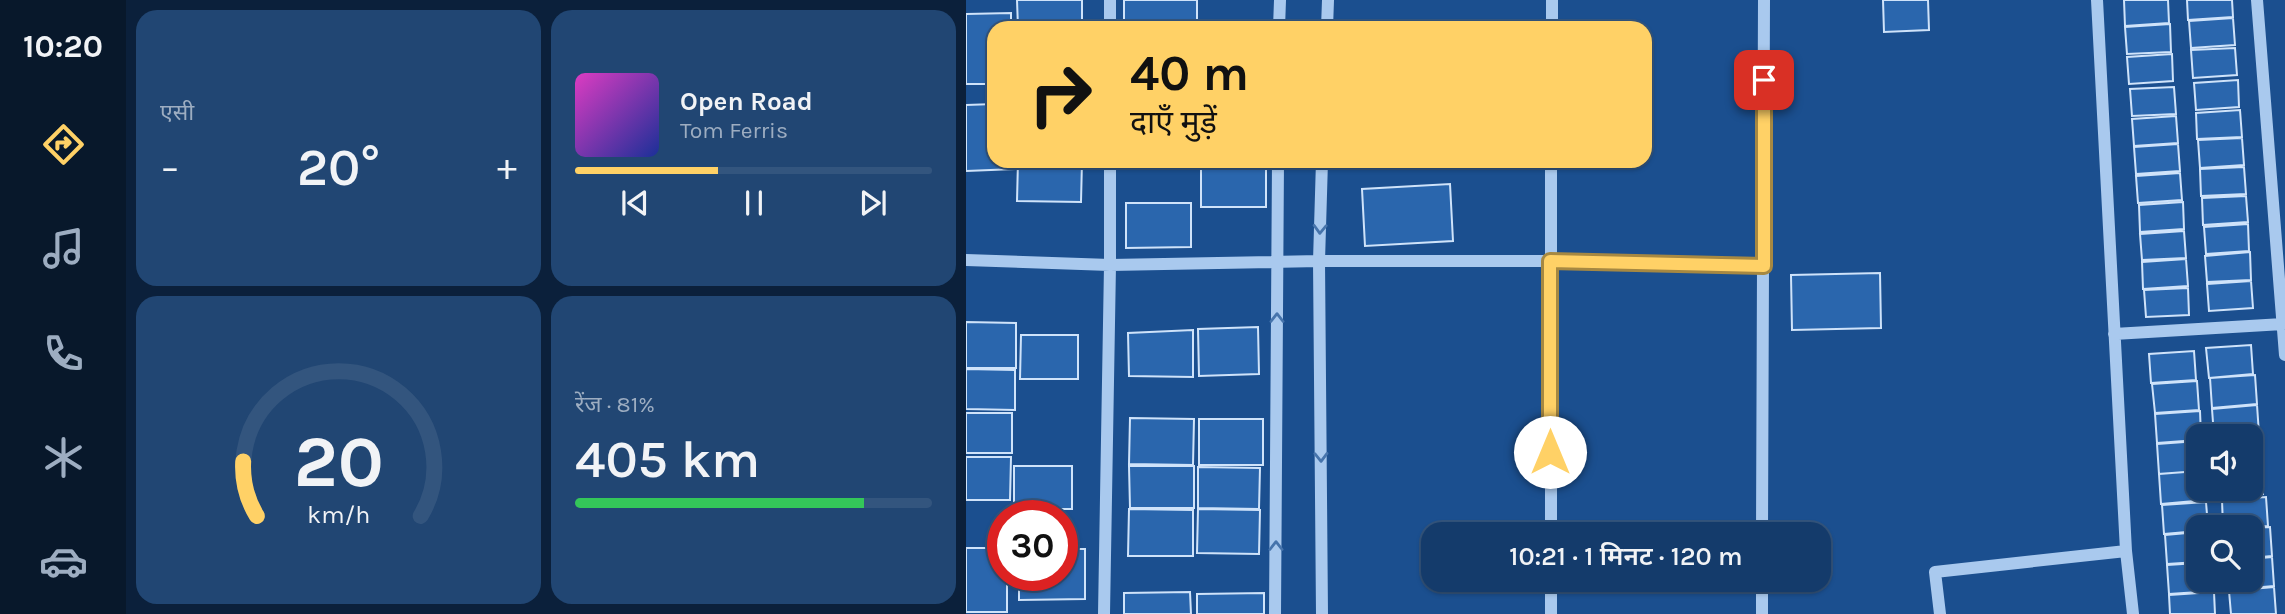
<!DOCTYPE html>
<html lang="hi">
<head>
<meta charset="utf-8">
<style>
	body { margin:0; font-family:Karla,"Noto Sans Devanagari",sans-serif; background:#214673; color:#f1f3f6; height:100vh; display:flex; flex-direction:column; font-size:26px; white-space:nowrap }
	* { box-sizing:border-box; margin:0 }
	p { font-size:23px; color:#9dadc1 }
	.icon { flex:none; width:38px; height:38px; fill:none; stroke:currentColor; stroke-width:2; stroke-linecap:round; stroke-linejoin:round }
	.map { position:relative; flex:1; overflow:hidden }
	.sheet { display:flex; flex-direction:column; gap:10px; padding:10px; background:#0b203b; width:840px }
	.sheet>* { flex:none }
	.top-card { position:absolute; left:21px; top:21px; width:665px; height:147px; border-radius:21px; box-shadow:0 2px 5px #0004,0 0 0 2px #33557e; background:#ffd166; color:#111; overflow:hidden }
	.fabs { position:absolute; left:1220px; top:424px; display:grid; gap:14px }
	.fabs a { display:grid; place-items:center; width:77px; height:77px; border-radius:14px; background:#143b6b; box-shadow:0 2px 5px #0004,0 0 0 2px #33557e; font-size:35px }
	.speed { position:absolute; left:21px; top:500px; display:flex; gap:14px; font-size:35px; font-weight:700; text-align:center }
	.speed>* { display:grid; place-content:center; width:91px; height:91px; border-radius:50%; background:#143b6b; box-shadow:0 2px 5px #0004,0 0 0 2px #33557e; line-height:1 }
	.speed .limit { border:10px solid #d22; background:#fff; color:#111 }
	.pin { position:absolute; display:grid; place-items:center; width:60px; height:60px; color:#fff; margin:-30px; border-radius:14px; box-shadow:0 4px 10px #0006 }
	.me { position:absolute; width:77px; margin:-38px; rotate:0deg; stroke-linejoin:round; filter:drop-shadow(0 0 5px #0008) }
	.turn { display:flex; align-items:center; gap:24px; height:147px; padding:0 28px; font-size:32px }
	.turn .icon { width:91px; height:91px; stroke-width:2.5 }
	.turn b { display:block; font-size:49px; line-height:60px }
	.big { font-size:52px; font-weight:600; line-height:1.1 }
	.sheet .tile { flex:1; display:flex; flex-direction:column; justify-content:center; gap:10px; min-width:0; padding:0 24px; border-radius:21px; background:#214673 }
	.sheet .dial { align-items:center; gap:0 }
	.dial svg { height:182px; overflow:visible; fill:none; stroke:#33557e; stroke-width:7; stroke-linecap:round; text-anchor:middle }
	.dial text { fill:#f1f3f6; stroke:none }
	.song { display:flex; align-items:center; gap:21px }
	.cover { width:84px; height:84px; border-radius:10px; background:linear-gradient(135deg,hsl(310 70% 55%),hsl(230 70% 35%)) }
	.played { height:7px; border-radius:4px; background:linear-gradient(90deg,#ffd166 40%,#33557e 40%) }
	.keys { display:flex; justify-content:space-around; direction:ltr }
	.heat { display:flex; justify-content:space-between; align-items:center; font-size:38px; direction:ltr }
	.charge { height:10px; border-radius:5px; background:linear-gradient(90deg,#34c759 81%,#33557e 0) }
	.sheet .tiles { flex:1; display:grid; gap:10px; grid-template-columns:repeat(2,1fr) }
	.trip { position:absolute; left:455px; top:522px; width:410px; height:70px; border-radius:21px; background:#143b6b; box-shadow:0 2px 5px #0004,0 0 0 2px #33557e; font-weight:600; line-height:70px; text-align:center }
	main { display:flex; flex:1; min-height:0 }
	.dock { display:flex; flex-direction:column; width:126px; justify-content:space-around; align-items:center; background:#08182b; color:#9dadc1 }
	.dock .icon { width:49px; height:49px }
	.dock .active { color:#ffd166 }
	.dock b { font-size:32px; color:#f1f3f6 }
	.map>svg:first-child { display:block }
</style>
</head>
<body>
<main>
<nav class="dock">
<b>10:20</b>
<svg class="icon active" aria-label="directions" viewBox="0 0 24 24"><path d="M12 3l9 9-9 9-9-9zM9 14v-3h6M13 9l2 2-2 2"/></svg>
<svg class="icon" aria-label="music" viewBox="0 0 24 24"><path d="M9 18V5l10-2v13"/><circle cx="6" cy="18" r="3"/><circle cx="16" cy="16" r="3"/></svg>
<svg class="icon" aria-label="phone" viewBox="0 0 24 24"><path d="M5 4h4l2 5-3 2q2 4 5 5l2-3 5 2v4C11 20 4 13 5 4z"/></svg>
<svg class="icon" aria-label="climate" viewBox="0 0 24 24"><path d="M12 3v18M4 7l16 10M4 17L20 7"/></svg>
<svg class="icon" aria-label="car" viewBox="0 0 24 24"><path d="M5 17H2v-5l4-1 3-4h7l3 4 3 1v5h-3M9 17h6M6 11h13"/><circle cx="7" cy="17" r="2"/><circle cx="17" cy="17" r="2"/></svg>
</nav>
<section class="sheet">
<div class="tiles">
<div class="tile"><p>एसी</p>
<div class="heat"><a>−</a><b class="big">20°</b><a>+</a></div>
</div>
<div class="tile">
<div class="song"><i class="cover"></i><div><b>Open Road</b><p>Tom Ferris</p></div></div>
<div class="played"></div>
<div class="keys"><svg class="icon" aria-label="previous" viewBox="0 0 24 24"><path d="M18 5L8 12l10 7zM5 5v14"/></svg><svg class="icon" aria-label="pause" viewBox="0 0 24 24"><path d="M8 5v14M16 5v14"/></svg><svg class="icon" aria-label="next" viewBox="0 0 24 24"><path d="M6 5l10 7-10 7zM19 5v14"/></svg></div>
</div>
<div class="tile dial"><svg viewBox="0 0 100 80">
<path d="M14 69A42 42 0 1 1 86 69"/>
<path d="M14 69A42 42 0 0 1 8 45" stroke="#ffd166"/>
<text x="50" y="56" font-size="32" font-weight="700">20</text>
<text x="50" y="72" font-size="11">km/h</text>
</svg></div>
<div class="tile"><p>रेंज · 81%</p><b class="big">405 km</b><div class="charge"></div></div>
</div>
</section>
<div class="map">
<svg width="1319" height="614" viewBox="0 0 1319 614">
	<rect width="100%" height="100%" fill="#1b4f8f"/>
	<path fill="#2a66ad" stroke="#cfe3fa" stroke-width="2" d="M51,0H116V28H52Z
		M158,0H231V26L158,27Z
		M917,0H962L963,30L918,32Z
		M1158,0H1202L1203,23L1159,26Z
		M1221,0H1266L1267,17L1222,20Z
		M45,13V28H28V84H0V14Z
		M1267,18L1269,45L1225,48L1223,21Z
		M1204,24L1205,52L1161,54L1159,27Z
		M1269,48L1271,75L1227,78L1225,50Z
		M1206,54L1207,81L1163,84L1161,57Z
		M1272,80L1273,107L1230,110L1228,83Z
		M1208,87L1210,114L1166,116L1164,89Z
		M28,104V161H48L49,169L0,171V105Z
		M1274,110L1276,137L1231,139L1230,113Z
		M1210,116L1212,143L1168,146L1166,119Z
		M1276,138L1278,165L1234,168L1232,140Z
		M1212,144L1214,171L1170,174L1168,147Z
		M52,161H116L115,202L51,201Z
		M235,162H300V207H235Z
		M1278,167L1280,194L1235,196L1234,169Z
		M1214,173L1216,200L1172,203L1170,176Z
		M484,184L487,241L399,246L396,189Z
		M1280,196L1282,222L1237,225L1236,198Z
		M1217,202L1218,229L1174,232L1173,205Z
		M160,203H225V247L160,248Z
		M1282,224L1283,251L1240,254L1238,227Z
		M1218,231L1220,258L1176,260L1174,234Z
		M1284,252L1285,280L1241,282L1239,256Z
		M1220,259L1222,286L1177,289L1176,262Z
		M914,273L915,328L826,330L825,275Z
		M1285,281L1287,308L1243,311L1241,284Z
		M1222,288L1223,315L1180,317L1178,290Z
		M0,322L50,323V368H0Z
		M292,327L293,374L233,376L232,329Z
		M227,330V377L163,376L162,333Z
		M55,335H112V379H54Z
		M1285,345L1287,374L1243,378L1240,348Z
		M1228,351L1230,380L1185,383L1183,354Z
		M0,369L49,370V410L0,409Z
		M1289,375L1291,404L1246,408L1244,378Z
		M1231,381L1233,410L1189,413L1186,384Z
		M1291,405L1293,434L1248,436L1246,409Z
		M1234,411L1235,436H1232V440L1191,443L1189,414Z
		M0,413H46V453H0Z
		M164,418L228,419L227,465L163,464Z
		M233,419H297V465H233Z
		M1293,435L1295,465H1284V436Z
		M1232,441V471L1193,474L1191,444Z
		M0,457H45L44,500H0Z
		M1295,465L1297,494L1252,498V488H1284V466Z
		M48,466H106V509H48Z
		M163,466H228V508H164Z
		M232,467L294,468L293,509L232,508Z
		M1232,471V488H1239L1240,500L1195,504L1193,474Z
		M1300,497L1302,526L1257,527L1256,500Z
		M1240,502L1242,527H1232V531L1198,534L1196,505Z
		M163,509L227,510V556H162Z
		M232,509L294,510L293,554L231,553Z
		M1304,527L1306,556L1284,558V528Z
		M1232,532V562L1201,564L1199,535Z
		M0,548H37V576H41V612H0Z
		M96,549H119V599L53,600V576H96Z
		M1306,557L1308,586L1263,590V579H1284V559Z
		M1232,563V579H1247L1248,591L1203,594L1201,565Z
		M1308,587L1310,614H1265L1263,591Z
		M224,592L225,614H158V593Z
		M1248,592L1249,614H1204L1203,595Z
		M298,593V614H231V594Z"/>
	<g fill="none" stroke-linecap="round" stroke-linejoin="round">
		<path stroke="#a9c9ee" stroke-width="12" d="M144,0V28
			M1131,0L1160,551
			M1291,0L1319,355
			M313,28L314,0
			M361,28L362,0
			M586,28V0
			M356,161L353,261L356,614
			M585,161V534
			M0,260L144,265L353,261H584L798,266
			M1148,334L1317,324
			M796,534L798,0
			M585,579V614
			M138,614L144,265V161
			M309,614L312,161
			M796,614V579
			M974,614L969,572L1160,551L1167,614"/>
	</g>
	<defs><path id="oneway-chevron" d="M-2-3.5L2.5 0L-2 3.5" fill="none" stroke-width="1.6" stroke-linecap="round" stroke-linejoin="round" transform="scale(1.75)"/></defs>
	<g stroke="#4674ac">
		<use href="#oneway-chevron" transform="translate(354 229) rotate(92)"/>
		<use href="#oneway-chevron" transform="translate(311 318) rotate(-90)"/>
		<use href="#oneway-chevron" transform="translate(355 457) rotate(89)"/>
		<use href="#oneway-chevron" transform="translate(310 546) rotate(-90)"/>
	</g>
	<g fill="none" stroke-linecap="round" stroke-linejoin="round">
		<g stroke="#a68842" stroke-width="18">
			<path id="route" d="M584,452V261L798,266V80"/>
		</g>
		<use href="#route" stroke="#ffd166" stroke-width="12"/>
	</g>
</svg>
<div class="fabs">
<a><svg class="icon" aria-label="sound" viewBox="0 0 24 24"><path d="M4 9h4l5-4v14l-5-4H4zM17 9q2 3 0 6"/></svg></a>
<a><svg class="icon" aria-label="search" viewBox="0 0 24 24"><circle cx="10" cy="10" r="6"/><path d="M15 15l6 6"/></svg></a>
</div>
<div class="speed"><div class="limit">30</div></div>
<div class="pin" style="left:798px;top:80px;background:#d93025"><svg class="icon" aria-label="arrive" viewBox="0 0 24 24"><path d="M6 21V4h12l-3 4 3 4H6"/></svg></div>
<svg class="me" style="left:584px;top:452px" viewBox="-20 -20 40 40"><circle r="19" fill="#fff"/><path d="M0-13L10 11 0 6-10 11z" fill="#ffd166"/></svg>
<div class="trip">10:21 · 1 मिनट · 120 m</div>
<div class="top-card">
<div class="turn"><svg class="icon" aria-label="right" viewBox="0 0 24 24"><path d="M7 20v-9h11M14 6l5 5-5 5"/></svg><div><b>40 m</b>दाएँ मुड़ें</div></div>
</div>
</div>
</main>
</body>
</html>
